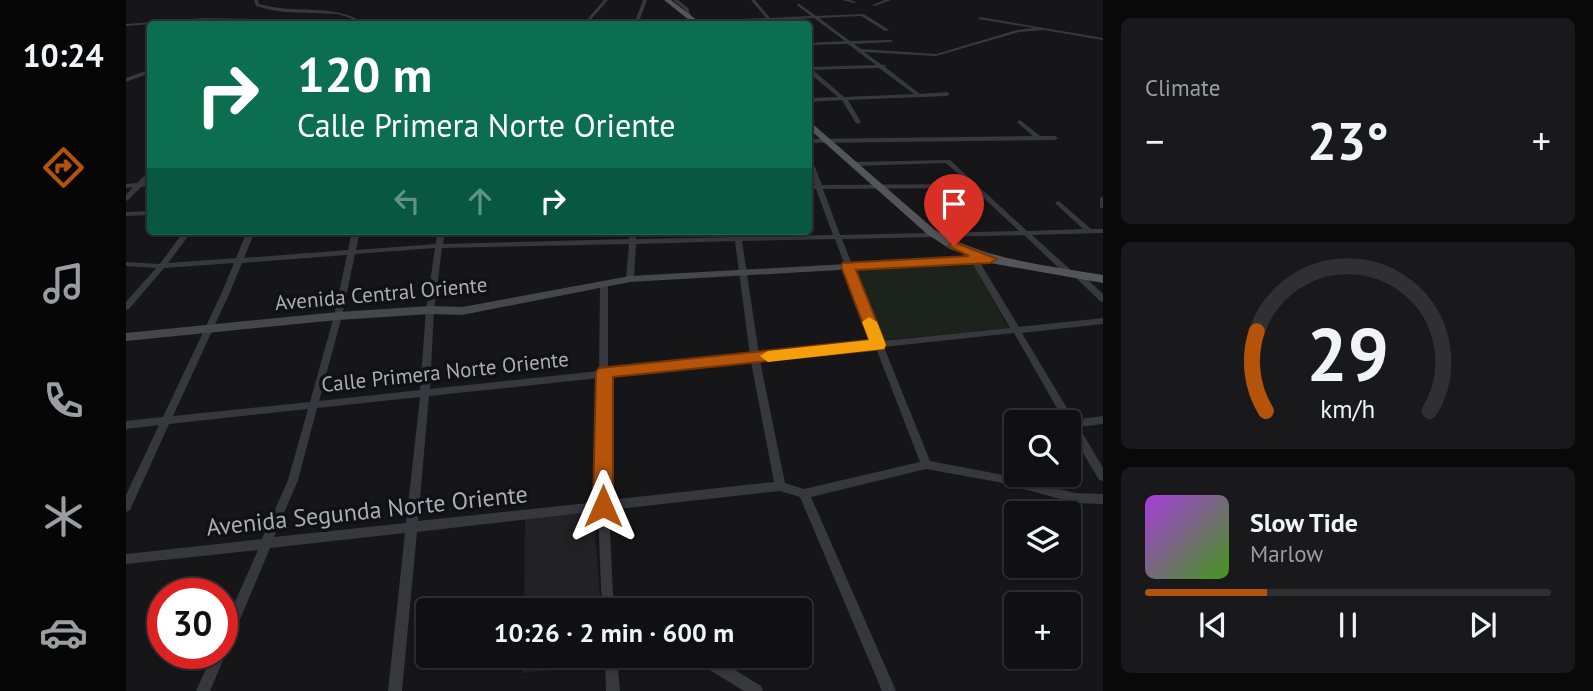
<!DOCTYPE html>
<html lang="en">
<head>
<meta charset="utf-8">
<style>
	body { margin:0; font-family:"PT Sans",sans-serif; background:#19191b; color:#f1f3f6; height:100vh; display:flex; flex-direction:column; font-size:26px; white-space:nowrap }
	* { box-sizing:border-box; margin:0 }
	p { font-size:23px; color:#9c9d9f }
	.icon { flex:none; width:38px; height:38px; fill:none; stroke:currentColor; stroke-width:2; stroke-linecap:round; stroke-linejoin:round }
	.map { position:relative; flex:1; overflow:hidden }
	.sheet { display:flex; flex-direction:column; gap:18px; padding:18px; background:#09090a; width:490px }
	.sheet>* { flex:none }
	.banner { position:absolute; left:21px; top:21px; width:665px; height:214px; border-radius:7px; box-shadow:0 2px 5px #0004,0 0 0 2px #303032; background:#0b6e4f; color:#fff; overflow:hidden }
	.tools { position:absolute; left:878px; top:410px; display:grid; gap:14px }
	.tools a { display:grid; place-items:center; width:77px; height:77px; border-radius:7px; background:#101012; box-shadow:0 2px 5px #0004,0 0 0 2px #303032; font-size:35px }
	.speed { position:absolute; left:21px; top:578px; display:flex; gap:14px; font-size:35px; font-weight:700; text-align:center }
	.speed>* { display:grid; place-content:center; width:91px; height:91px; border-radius:50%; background:#101012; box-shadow:0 2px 5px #0004,0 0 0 2px #303032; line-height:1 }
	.speed .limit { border:10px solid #d22; background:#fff; color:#111 }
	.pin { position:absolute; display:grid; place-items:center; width:60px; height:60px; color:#fff; margin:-72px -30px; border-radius:50% 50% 50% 0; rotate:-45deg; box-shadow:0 0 7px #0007 }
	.pin .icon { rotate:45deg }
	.me { position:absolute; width:77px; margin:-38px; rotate:0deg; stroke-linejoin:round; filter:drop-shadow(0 0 5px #0008) }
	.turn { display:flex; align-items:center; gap:24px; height:147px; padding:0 35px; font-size:32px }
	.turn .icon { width:91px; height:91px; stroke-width:2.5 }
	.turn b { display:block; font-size:49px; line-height:60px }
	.lanes { display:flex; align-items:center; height:66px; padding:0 35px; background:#0003; justify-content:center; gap:35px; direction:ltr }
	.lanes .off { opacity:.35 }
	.big { font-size:52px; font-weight:800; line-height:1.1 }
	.sheet .card { flex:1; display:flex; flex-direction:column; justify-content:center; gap:10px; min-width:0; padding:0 24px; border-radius:10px; background:#19191b }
	.sheet .dial { align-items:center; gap:0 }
	.dial svg { height:182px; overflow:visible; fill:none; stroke:#303032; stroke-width:7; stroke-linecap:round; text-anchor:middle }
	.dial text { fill:#f1f3f6; stroke:none }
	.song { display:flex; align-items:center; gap:21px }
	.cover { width:84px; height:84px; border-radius:10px; background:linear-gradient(135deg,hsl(280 70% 55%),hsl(100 70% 35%)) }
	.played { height:7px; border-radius:4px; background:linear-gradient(90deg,#b45309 30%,#303032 30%) }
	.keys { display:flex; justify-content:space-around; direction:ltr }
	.heat { display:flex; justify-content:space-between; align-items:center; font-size:38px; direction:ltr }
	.trip { position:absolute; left:290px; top:598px; width:396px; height:70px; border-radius:7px; background:#101012; box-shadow:0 2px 5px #0004,0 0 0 2px #303032; font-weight:800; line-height:70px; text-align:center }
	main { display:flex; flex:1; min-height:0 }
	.tab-bar { display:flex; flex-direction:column; width:126px; justify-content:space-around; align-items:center; background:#060607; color:#9c9d9f }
	.tab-bar .icon { width:49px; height:49px }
	.tab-bar .active { color:#b45309 }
	.tab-bar b { font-size:32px; color:#f1f3f6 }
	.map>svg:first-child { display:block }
</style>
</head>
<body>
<main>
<nav class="tab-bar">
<b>10:24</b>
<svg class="icon active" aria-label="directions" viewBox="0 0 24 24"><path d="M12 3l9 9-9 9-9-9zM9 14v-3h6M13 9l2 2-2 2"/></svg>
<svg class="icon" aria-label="music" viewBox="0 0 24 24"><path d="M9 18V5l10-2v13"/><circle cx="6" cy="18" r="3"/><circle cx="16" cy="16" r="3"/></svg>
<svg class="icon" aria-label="phone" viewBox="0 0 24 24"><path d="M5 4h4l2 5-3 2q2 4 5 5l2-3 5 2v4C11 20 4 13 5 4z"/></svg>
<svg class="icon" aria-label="climate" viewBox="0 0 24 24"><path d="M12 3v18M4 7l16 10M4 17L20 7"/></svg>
<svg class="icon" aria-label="car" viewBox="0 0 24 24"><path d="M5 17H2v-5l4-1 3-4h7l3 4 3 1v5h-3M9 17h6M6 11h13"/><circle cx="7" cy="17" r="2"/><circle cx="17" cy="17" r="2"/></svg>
</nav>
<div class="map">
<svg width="977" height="691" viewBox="0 0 977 691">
	<rect width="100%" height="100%" fill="#161618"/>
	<path fill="#222225" d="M467,509L475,611H398L399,517Z
		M397,656H478L479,665L396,673Z"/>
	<path fill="#1c231d" d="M849,266L882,328L757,340L731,270Z"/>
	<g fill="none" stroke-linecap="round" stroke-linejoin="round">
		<path fill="#37383d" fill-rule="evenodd" d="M128,0H132L133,4C169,15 208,2 240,24H236L224,18L212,14L158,12L145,10L130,6Z
			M478,0H482L461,24H457Z
			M517,0H521L512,24H508Z
			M547,0H552L562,8L565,17H561L559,10Z
			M625,0H629L644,18L685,16L671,5L672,3L690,16L738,14L763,30L759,31L735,16L693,18L724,41L765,40L767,41L765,42L728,44L735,49L810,54L891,30L908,28L852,19L854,17L977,38V40L918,30L893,32L810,56L738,52L756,65H760L759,67L794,94L821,92L824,94L821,96L722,100L735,122L732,124L729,122L716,100L682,102V98L712,97L682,72V67L750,65L722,44L682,45V43L719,41L688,18L644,21L642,20L569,23V24H534L536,23H567L569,21L640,18ZM753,68L788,94L718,97L687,70Z
			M716,0H724L730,2L728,3Z
			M759,0H765L749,6L746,5Z
			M77,18L134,19L136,20L134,21L77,20L0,26V24Z
			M22,70H24V73L0,82V78Z
			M894,120L914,136H929L932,138L929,140L682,143V139L907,136L892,123L891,122Z
			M682,155L685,157L696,185L843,184L820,163L728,166L725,164L728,162L824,160L901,231L957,229L930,204L929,203L932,201L934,202L965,229H977V233L906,235L946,271L947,273L943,275H940L898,235L716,239L756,341L884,328L845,261L849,259L853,261L893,327L977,318V324L896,333L948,420L977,416V424L953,427L977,468V481L973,480L943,429V422H939L888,333L758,347L804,461L872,474L949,493L977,494V504L949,503L872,482L800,469L685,497L770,691H756L674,497L654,491L483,510L487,595L505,607L507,611H476L472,511L291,532L276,691H262L279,533L144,548L84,691H70L87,653H96V631L132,550L0,564V554L136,539L162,480L182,409L43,424L4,510L0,512V495L33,425L0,429V421L37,417L96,292L108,263L38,268L3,309L0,310V302L30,268L0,266V262L34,264L58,231H66L42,263L110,258L121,231H129L118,258L222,250L226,231H234L230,250L310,244L311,231H319L317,244L503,239V231H511L510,239L608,237L607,231H615V237L707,235L690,189H682V185H689L682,167ZM847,188L893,231L714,235L697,189ZM709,239L748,342L633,354L616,241ZM609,241L624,355L482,370V284L478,282L474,284L473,371L304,389L308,310L316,248L503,244L500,279L504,281L508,279L510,244ZM309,248L300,310L294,390L193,401L216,316L229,254ZM221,255L208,316L184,402L47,416L104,292L116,263ZM750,348L794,462L678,489L659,483L634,361ZM625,362L648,482L482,500V377ZM473,378L472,502L292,521L303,396ZM294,397L280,523L148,537L172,480L191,408Z
			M24,171V176L19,182H24V186L15,187L2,200L0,201V195L7,187L0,188V184L11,183L22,172Z
			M977,196V209L974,207V198Z
			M24,211V215L0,216V212Z
			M949,273H955L977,294V302L974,301L949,277L948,275Z
			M479,656H491L494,691H480Z
			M568,656H586L635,686L637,691H618L569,661Z"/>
		<path fill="#45474d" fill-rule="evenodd" d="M864,256L868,257L869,259L868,261L504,282L336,315L304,314L212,320L0,341V333L212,312L304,306L336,307L504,276Z"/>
		<path fill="#53555c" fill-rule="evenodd" d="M538,0H545L576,24H568Z
			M682,120L809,230C860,260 919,265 977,275V283L864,263L824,249L801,234L682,128Z"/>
	</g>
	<path fill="#b45309" stroke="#753606" stroke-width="2" d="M828,242L871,259L864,263L730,270L760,345L758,349L487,377V506L484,512L477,514L470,512L467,506L470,372L473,368L743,340L715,266L717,263L843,256L822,246Z"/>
	<path fill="#f59e0b" d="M743,317L751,322L760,345L758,349L642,362L634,356L642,351L743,340L736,322Z"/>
	<g text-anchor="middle" stroke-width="7" stroke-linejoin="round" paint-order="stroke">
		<g font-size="21" fill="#a8adb8" stroke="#111113">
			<text transform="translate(255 294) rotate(-5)" y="7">Avenida Central Oriente</text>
			<text transform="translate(319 372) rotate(-6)" y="7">Calle Primera Norte Oriente</text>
		</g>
		<g font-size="24" fill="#a8adb8" stroke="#111113">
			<text transform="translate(241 511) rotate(-6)" y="8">Avenida Segunda Norte Oriente</text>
		</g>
	</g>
</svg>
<div class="tools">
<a><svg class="icon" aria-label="search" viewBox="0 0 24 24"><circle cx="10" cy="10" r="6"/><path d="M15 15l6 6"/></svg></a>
<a><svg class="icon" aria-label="layers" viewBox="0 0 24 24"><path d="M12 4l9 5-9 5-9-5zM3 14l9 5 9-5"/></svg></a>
<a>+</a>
</div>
<div class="speed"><div class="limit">30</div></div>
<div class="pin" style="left:828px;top:246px;background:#d93025"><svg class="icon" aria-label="arrive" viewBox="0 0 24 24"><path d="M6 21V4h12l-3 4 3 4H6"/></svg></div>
<svg class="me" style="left:477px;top:506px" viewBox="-20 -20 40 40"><path d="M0-17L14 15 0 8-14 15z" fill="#b45309" stroke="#fff" stroke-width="4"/></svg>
<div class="trip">10:26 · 2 min · 600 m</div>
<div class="banner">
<div class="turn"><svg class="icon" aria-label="right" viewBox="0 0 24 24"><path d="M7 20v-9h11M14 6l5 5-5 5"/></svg><div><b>120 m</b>Calle Primera Norte Oriente</div></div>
<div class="lanes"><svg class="icon off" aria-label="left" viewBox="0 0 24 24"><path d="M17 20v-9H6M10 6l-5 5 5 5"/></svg><svg class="icon off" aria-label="ahead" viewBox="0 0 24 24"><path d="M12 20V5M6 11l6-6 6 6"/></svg><svg class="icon" aria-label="right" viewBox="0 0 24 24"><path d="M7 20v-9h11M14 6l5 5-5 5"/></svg></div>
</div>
</div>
<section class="sheet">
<div class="card"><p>Climate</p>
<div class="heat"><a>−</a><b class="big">23°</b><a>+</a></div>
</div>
<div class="card dial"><svg viewBox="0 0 100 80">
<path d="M14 69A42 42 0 1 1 86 69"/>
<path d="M14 69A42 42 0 0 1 10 34" stroke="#b45309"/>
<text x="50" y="56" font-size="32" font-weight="700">29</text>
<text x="50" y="72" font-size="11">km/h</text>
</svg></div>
<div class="card">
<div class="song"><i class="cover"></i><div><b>Slow Tide</b><p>Marlow</p></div></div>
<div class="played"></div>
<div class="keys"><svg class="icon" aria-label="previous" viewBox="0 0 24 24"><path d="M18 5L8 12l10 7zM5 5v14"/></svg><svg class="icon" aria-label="pause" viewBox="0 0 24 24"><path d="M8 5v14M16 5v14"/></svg><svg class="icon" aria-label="next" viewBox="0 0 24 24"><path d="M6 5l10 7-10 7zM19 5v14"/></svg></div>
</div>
</section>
</main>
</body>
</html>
